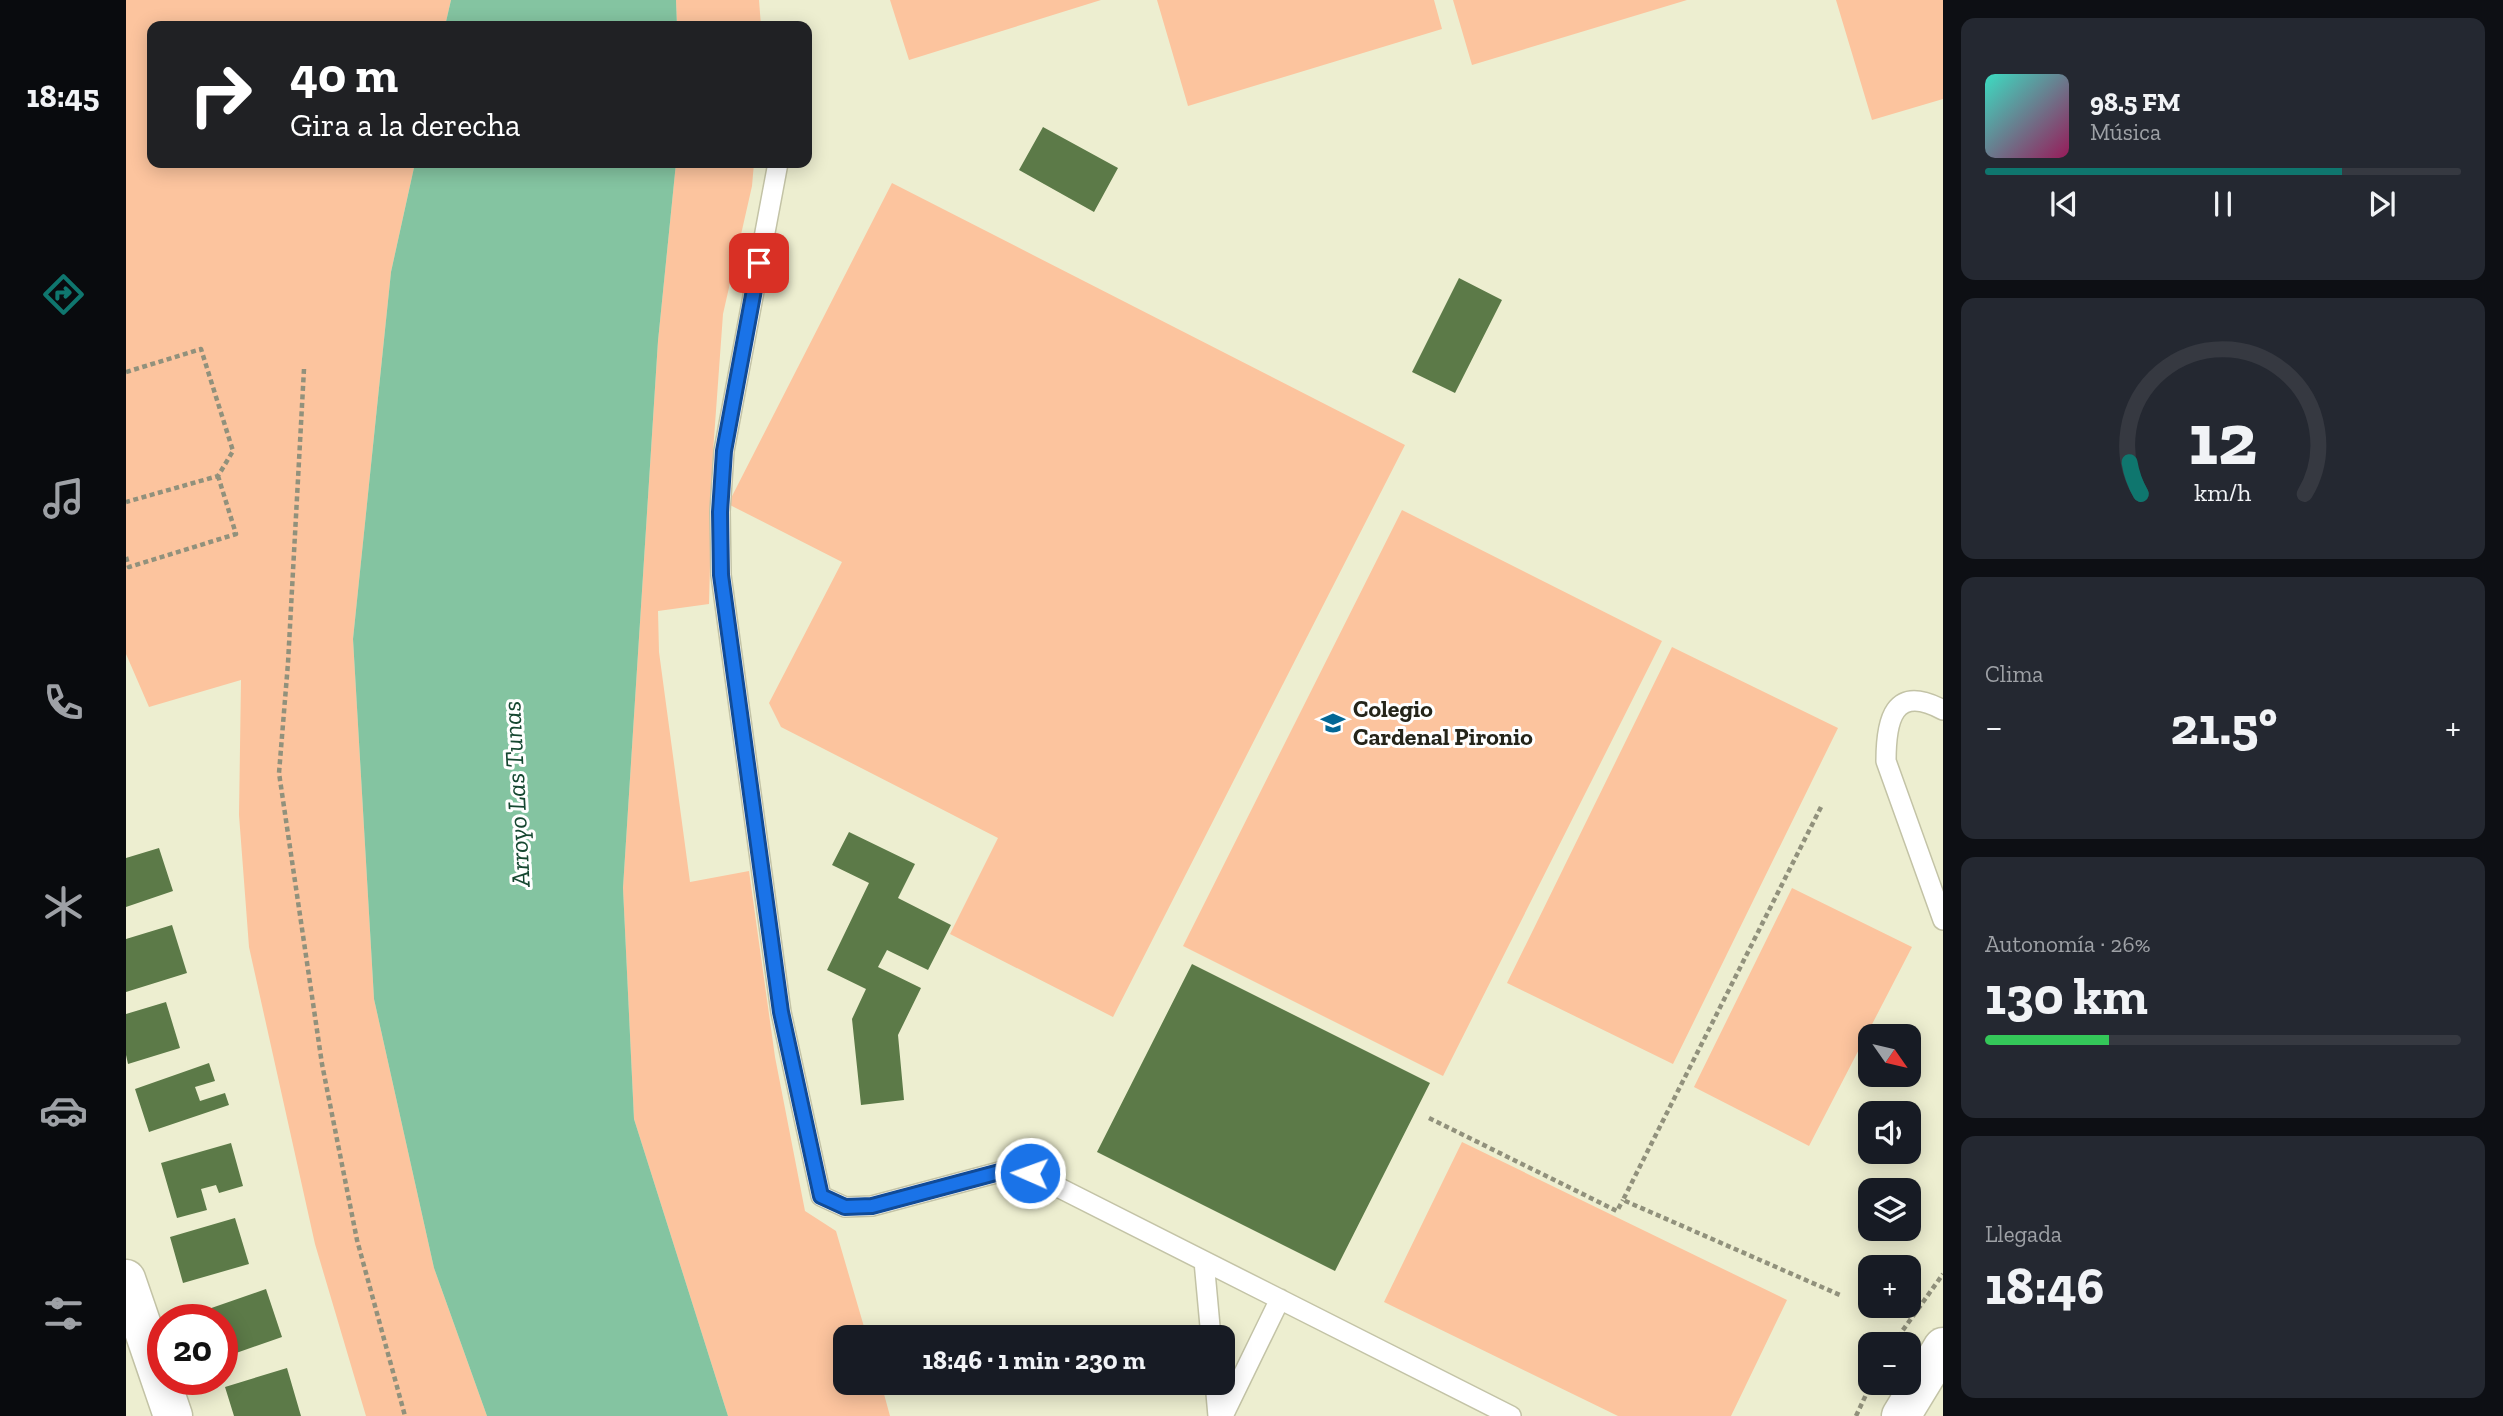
<!DOCTYPE html>
<html lang="es">
<head>
<meta charset="utf-8">
<style>
	body { margin:0; font-family:"Zilla Slab",serif; background:#242831; color:#f1f3f6; height:100vh; display:flex; flex-direction:column; font-size:26px; white-space:nowrap }
	* { box-sizing:border-box; margin:0 }
	p { font-size:23px; color:#9ea1a6 }
	.icon { flex:none; width:38px; height:38px; fill:none; stroke:currentColor; stroke-width:2; stroke-linecap:round; stroke-linejoin:round }
	.map { position:relative; flex:1; overflow:hidden }
	.drawer { display:flex; flex-direction:column; gap:18px; padding:18px; background:#0d0f14; width:560px }
	.drawer>* { flex:none }
	.banner { position:absolute; left:21px; top:21px; width:665px; height:147px; border-radius:14px; box-shadow:0 4px 18px #0003; background:#202124; color:#fff; overflow:hidden }
	.needle { width:46px; rotate:124deg }
	.fabs { position:absolute; left:1732px; top:1024px; display:grid; gap:14px }
	.fabs a { display:grid; place-items:center; width:63px; height:63px; border-radius:14px; background:#171b24; box-shadow:0 4px 18px #0003; font-size:35px }
	.speed { position:absolute; left:21px; top:1304px; display:flex; gap:14px; font-size:35px; font-weight:700; text-align:center }
	.speed>* { display:grid; place-content:center; width:91px; height:91px; border-radius:50%; background:#171b24; box-shadow:0 4px 18px #0003; line-height:1 }
	.speed .limit { border:10px solid #d22; background:#fff; color:#111 }
	.pin { position:absolute; display:grid; place-items:center; width:60px; height:60px; color:#fff; margin:-30px; border-radius:14px; box-shadow:0 4px 10px #0006 }
	.me { position:absolute; width:77px; margin:-38px; rotate:272deg; stroke-linejoin:round; filter:drop-shadow(0 0 5px #0008) }
	.turn { display:flex; align-items:center; gap:24px; height:147px; padding:0 28px; font-size:32px }
	.turn .icon { width:91px; height:91px; stroke-width:2.5 }
	.turn b { display:block; font-size:49px; line-height:60px }
	.big { font-size:52px; font-weight:700; line-height:1.1 }
	.drawer .card { flex:1; display:flex; flex-direction:column; justify-content:center; gap:10px; min-width:0; padding:0 24px; border-radius:14px; background:#242831 }
	.drawer .dial { align-items:center; gap:0 }
	.dial svg { height:182px; overflow:visible; fill:none; stroke:#363941; stroke-width:7; stroke-linecap:round; text-anchor:middle }
	.dial text { fill:#f1f3f6; stroke:none }
	.song { display:flex; align-items:center; gap:21px }
	.cover { width:84px; height:84px; border-radius:10px; background:linear-gradient(135deg,hsl(170 70% 55%),hsl(330 70% 35%)) }
	.played { height:7px; border-radius:4px; background:linear-gradient(90deg,#0f766e 75%,#363941 75%) }
	.keys { display:flex; justify-content:space-around; direction:ltr }
	.heat { display:flex; justify-content:space-between; align-items:center; font-size:38px; direction:ltr }
	.charge { height:10px; border-radius:5px; background:linear-gradient(90deg,#34c759 26%,#363941 0) }
	.trip { position:absolute; left:707px; top:1325px; width:402px; height:70px; border-radius:14px; background:#171b24; box-shadow:0 4px 18px #0003; font-weight:700; line-height:70px; text-align:center }
	main { display:flex; flex:1; min-height:0 }
	.dock { display:flex; flex-direction:column; width:126px; justify-content:space-around; align-items:center; background:#090b0e; color:#9ea1a6 }
	.dock .icon { width:49px; height:49px }
	.dock .active { color:#0f766e }
	.dock b { font-size:32px; color:#f1f3f6 }
	.map>svg:first-child { display:block }
</style>
</head>
<body>
<main>
<nav class="dock">
<b>18:45</b>
<svg class="icon active" aria-label="directions" viewBox="0 0 24 24"><path d="M12 3l9 9-9 9-9-9zM9 14v-3h6M13 9l2 2-2 2"/></svg>
<svg class="icon" aria-label="music" viewBox="0 0 24 24"><path d="M9 18V5l10-2v13"/><circle cx="6" cy="18" r="3"/><circle cx="16" cy="16" r="3"/></svg>
<svg class="icon" aria-label="phone" viewBox="0 0 24 24"><path d="M5 4h4l2 5-3 2q2 4 5 5l2-3 5 2v4C11 20 4 13 5 4z"/></svg>
<svg class="icon" aria-label="climate" viewBox="0 0 24 24"><path d="M12 3v18M4 7l16 10M4 17L20 7"/></svg>
<svg class="icon" aria-label="car" viewBox="0 0 24 24"><path d="M5 17H2v-5l4-1 3-4h7l3 4 3 1v5h-3M9 17h6M6 11h13"/><circle cx="7" cy="17" r="2"/><circle cx="17" cy="17" r="2"/></svg>
<svg class="icon" aria-label="filters" viewBox="0 0 24 24"><path d="M4 7h16M4 17h16"/><circle cx="9" cy="7" r="2"/><circle cx="15" cy="17" r="2"/></svg>
</nav>
<div class="map">
<svg width="1817" height="1416" viewBox="0 0 1817 1416">
	<rect width="100%" height="100%" fill="#edeed0"/>
	<path fill="#fcc49e" d="M0,0H325L319,26H26V163H289L265,272L227,639L248,999L308,1268L361,1416H240L189,1244L123,947L113,815L115,680L23,707L0,654Z
		M550,0H633L635,26H551Z
		M764,0H975L783,60Z
		M1031,0H1308L1316,29L1062,106Z
		M1327,0H1561L1346,65Z
		M1710,0H1817V99L1746,120Z
		M550,163H628L626,186L597,314L587,452L583,604L532,611L533,652L564,882L623,871L649,1057L679,1211L710,1231L741,1337H719V1382L755,1383L764,1416H602L508,1119L497,888L532,341Z
		M766,183L1279,445L987,1017L824,934L872,838L655,727L643,703L716,562L602,504Z
		M1276,510L1536,641L1317,1076L1057,946Z
		M1546,647L1712,728L1547,1064L1381,983Z
		M1666,888L1786,947L1683,1146L1568,1087Z
		M1336,1142L1661,1300L1605,1416H1492L1258,1302Z"/>
	<path fill="#84c4a1" d="M325,0H550L551,26H319Z
		M289,163H550L532,341L497,888L508,1119L602,1416H361L308,1268L248,999L227,639L265,272Z"/>
	<path fill="#5c7a48" d="M917,127L992,168L968,212L893,170Z
		M1333,278L1376,300L1329,393L1286,372Z
		M723,832L789,864L772,898L825,925L802,970L761,950L752,967L795,988L772,1035L778,1100L735,1105L726,1019L740,989L701,970L743,883L706,865Z
		M33,848L47,891L0,907V858Z
		M46,925L61,973L0,992V939Z
		M1066,964L1304,1083L1209,1271L971,1152Z
		M40,1002L54,1048L2,1064L0,1055V1014Z
		M83,1063L89,1081L69,1087L74,1101L99,1093L103,1105L23,1132L9,1089Z
		M105,1143L117,1186L93,1193L90,1185L75,1189L81,1210L51,1218L35,1163Z
		M109,1218L123,1264L57,1283L44,1237Z
		M140,1289L156,1337L96,1358V1320H73L71,1313Z
		M161,1368L175,1416H108L99,1387Z"/>
	<g fill="none" stroke-linecap="round" stroke-linejoin="round">
		<g stroke="#c3c3a6" stroke-width="22">
			<path id="service" d="M652,163L598,451L594,511L595,575L655,1012L695,1196L719,1207L746,1206L881,1170L904,1173L1385,1416
				M1817,710C1767,683 1760,721 1760,761L1817,920
				M1078,1261L1085,1337
				M1089,1382L1092,1416
				M1097,1416L1154,1299"/>
		</g>
		<g stroke="#c3c3a6" stroke-width="41">
			<path id="minor" d="M0,1279L47,1416"/>
		</g>
		<g stroke="#c3c3a6" stroke-width="41">
			<path id="tertiary" d="M1775,1416L1817,1347"/>
		</g>
		<path stroke="#91917c" stroke-width="4.5" stroke-dasharray="5 3.5" stroke-linecap="butt" d="M178,369L162,663L153,773L196,1064L231,1240L279,1416
			M0,372L75,349L107,451L92,476L0,502
			M0,557L3,567L110,534L92,476
			M1695,807L1497,1200L1714,1295
			M1303,1118L1491,1211L1497,1200
			M1767,1344L1817,1274
			M1730,1416L1746,1382"/>
		<use href="#service" stroke="#fff" stroke-width="19"/>
		<use href="#minor" stroke="#fff" stroke-width="38"/>
		<use href="#tertiary" stroke="#fff" stroke-width="38"/>
	</g>
	<g fill="none" stroke-linecap="round" stroke-linejoin="round">
		<g stroke="#114b97" stroke-width="18">
			<path id="route" d="M633,263L598,451L594,512L595,575L655,1012L695,1196L719,1207L746,1206L881,1170L904,1173"/>
		</g>
		<use href="#route" stroke="#1a73e8" stroke-width="12"/>
	</g>
	<defs>
		<g id="school-bare" transform="scale(1.89)"><path d="M0-5L7-2L0 1L-7-2ZM-4 1L0 2.5L4 1V4Q0 6-4 4Z" fill="#026795" stroke="#fff" stroke-width="2.5" paint-order="stroke"/></g>
	</defs>
	<g fill-rule="evenodd">
		<use href="#school-bare" x="1207" y="723"/>
	</g>
	<g text-anchor="middle" stroke-width="6" stroke-linejoin="round" paint-order="stroke">
		<g font-size="24" font-weight="bold" fill="#25251a" stroke="#fff" text-anchor="start">
			<text x="1227" y="717">Colegio<tspan x="1227" dy="28">Cardenal Pironio</tspan></text>
		</g>
		<g font-size="26" font-style="italic" fill="#154730" stroke="#fff">
			<text transform="translate(390 794) rotate(-93)" y="9">Arroyo Las Tunas</text>
		</g>
	</g>
</svg>
<div class="fabs">
<a><svg class="needle" viewBox="-14 -14 28 28"><path d="M0-13l5 13h-10z" fill="#e53935"/><path d="M0 13l5-13h-10z" fill="#9ea1a6"/></svg></a>
<a><svg class="icon" aria-label="sound" viewBox="0 0 24 24"><path d="M4 9h4l5-4v14l-5-4H4zM17 9q2 3 0 6"/></svg></a>
<a><svg class="icon" aria-label="layers" viewBox="0 0 24 24"><path d="M12 4l9 5-9 5-9-5zM3 14l9 5 9-5"/></svg></a>
<a>+</a>
<a>−</a>
</div>
<div class="speed"><div class="limit">20</div></div>
<div class="pin" style="left:633px;top:263px;background:#d93025"><svg class="icon" aria-label="arrive" viewBox="0 0 24 24"><path d="M6 21V4h12l-3 4 3 4H6"/></svg></div>
<svg class="me" style="left:904px;top:1173px" viewBox="-20 -20 40 40"><circle r="17" fill="#1a73e8" stroke="#fff" stroke-width="3"/><path d="M0-11L8 9 0 5-8 9z" fill="#fff"/></svg>
<div class="trip">18:46 · 1 min · 230 m</div>
<div class="banner">
<div class="turn"><svg class="icon" aria-label="right" viewBox="0 0 24 24"><path d="M7 20v-9h11M14 6l5 5-5 5"/></svg><div><b>40 m</b>Gira a la derecha</div></div>
</div>
</div>
<section class="drawer">
<div class="card">
<div class="song"><i class="cover"></i><div><b>98.5 FM</b><p>Música</p></div></div>
<div class="played"></div>
<div class="keys"><svg class="icon" aria-label="previous" viewBox="0 0 24 24"><path d="M18 5L8 12l10 7zM5 5v14"/></svg><svg class="icon" aria-label="pause" viewBox="0 0 24 24"><path d="M8 5v14M16 5v14"/></svg><svg class="icon" aria-label="next" viewBox="0 0 24 24"><path d="M6 5l10 7-10 7zM19 5v14"/></svg></div>
</div>
<div class="card dial"><svg viewBox="0 0 100 80">
<path d="M14 69A42 42 0 1 1 86 69"/>
<path d="M14 69A42 42 0 0 1 9 55" stroke="#0f766e"/>
<text x="50" y="56" font-size="32" font-weight="700">12</text>
<text x="50" y="72" font-size="11">km/h</text>
</svg></div>
<div class="card"><p>Clima</p>
<div class="heat"><a>−</a><b class="big">21.5°</b><a>+</a></div>
</div>
<div class="card"><p>Autonomía · 26%</p><b class="big">130 km</b><div class="charge"></div></div>
<div class="card"><p>Llegada</p><b class="big">18:46</b></div>
</section>
</main>
</body>
</html>
